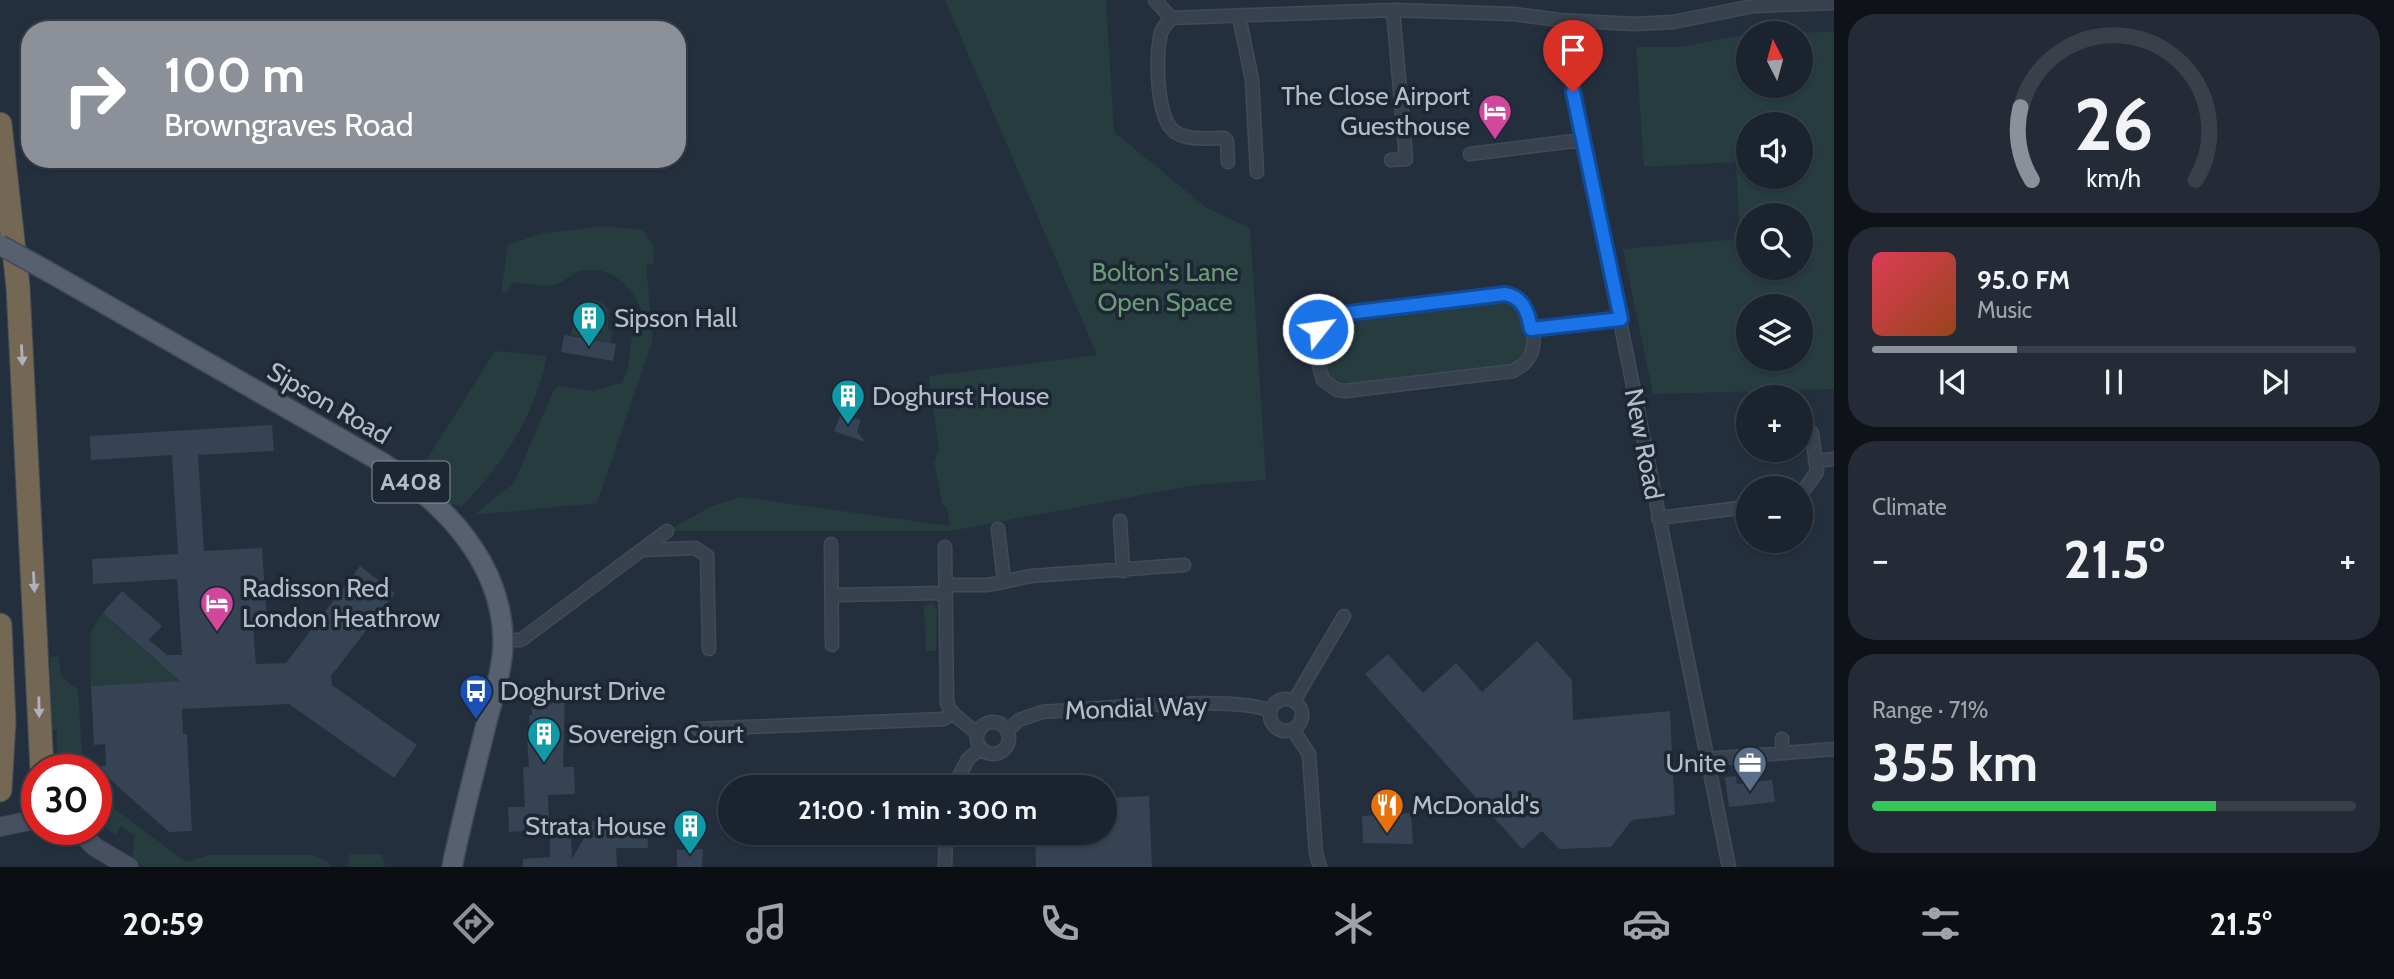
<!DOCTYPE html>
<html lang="en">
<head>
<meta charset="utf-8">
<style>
	body { margin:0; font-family:Cabin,sans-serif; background:#242b36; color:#f1f3f6; height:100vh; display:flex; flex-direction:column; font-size:26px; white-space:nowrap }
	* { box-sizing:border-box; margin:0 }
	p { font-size:23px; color:#a0a4aa }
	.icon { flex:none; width:38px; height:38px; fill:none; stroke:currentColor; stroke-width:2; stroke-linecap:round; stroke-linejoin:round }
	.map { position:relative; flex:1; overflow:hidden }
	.details { display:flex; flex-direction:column; gap:14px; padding:14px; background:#0f1319; width:560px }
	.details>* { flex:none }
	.banner { position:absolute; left:21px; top:21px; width:665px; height:147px; border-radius:28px; box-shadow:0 2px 5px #0004,0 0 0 2px #39404a; background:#8c9099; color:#fff; overflow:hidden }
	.needle { width:46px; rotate:354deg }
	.fabs { position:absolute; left:1736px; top:21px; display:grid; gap:14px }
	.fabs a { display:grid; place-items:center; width:77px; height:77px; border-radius:50%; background:#1b232e; box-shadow:0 2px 5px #0004,0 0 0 2px #39404a; font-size:35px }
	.speed { position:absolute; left:21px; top:754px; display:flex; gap:14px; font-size:35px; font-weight:700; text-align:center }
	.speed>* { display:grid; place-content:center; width:91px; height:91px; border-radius:50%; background:#1b232e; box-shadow:0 2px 5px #0004,0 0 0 2px #39404a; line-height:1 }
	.speed .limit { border:10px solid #d22; background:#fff; color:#111 }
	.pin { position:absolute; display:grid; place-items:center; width:60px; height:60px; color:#fff; margin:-72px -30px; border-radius:50% 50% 50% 0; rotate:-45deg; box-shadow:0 0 7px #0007 }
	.pin .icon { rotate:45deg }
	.me { position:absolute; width:77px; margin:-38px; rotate:60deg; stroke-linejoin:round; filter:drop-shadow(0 0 5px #0008) }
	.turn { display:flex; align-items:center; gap:24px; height:147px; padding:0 28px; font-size:32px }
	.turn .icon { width:91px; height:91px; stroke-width:2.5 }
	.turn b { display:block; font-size:49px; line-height:60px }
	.big { font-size:52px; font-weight:700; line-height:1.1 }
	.details .card { flex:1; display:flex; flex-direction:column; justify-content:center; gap:10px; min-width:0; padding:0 24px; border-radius:28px; background:#242b36 }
	.details .dial { align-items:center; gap:0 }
	.dial svg { height:182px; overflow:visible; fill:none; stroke:#39404a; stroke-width:7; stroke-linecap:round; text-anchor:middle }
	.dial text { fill:#f1f3f6; stroke:none }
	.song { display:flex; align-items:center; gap:21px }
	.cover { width:84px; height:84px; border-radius:10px; background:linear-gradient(135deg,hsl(350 70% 55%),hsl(20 70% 35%)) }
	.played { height:7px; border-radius:4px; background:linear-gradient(90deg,#8c9099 30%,#39404a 30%) }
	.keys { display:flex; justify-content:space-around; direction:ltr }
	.heat { display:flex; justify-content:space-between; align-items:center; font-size:38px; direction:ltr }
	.charge { height:10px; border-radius:5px; background:linear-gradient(90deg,#34c759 71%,#39404a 0) }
	.trip { position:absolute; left:718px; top:775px; width:399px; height:70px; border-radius:35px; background:#1b232e; box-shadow:0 2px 5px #0004,0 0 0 2px #39404a; font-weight:700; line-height:70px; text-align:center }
	.dock { display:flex; height:112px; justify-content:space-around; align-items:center; background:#0b0e12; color:#a0a4aa }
	.dock .icon { width:49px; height:49px }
	.dock .on { color:#8c9099 }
	.dock b { font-size:32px; color:#f1f3f6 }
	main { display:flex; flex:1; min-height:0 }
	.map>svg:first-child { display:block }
</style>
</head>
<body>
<main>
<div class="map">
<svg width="1834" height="867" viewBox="0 0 1834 867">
	<rect width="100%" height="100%" fill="#242f3e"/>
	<path fill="#263c3f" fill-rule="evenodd" d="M945,0H1106L1114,132L1207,208L1250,228L1266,480L1195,485L951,531H667L712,506L740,497L950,526L947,507L943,506L934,462L939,449L929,376L1097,355Z
		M1834,32V389L1653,394L1623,249L1740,239L1736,162L1644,167L1636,47H1680L1748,34V86H1801V33H1762ZM1748,124H1801V177H1748ZM1748,215H1801V268H1748ZM1748,306H1801V359H1748Z
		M606,226L642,230L653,244L654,263L646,266L653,339L597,503L474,515L514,483L554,389L560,386L592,391L621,383C634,367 625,344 637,329H646C643,297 616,263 581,271C571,273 566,281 557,284C545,288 525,283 513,282L508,292L501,293L508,245L543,233Z
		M591,300L602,301L609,310L608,328L612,332L611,343L570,335L579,307Z
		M1511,301C1528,321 1534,349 1512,366L1348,386L1327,377C1322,357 1316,333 1334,320Z
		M495,351L547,356C534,417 505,462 462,506L449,504L417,475Z
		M931,603L937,609L936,651H926L924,606Z
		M103,613L159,663L184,662L185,681L91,686V631Z
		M58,656L61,676L78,690L83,770H62L57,749V730L52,729L50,657Z
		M96,795L186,862L210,855H312L326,860L332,867H144L132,859L135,836L120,826L116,835L96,821Z
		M355,854H382L385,867H348L349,855Z"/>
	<path fill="#364354" d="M564,335L616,344L613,361L561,352Z
		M847,409L855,411L852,417L861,420L857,431L865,442L834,431L842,411Z
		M272,425L274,451L198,455L204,551L262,548L267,625L253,626L256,664L286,663L360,566L395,593L331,676L332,685L417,745L394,778L289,704L182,709L183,734H187L192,831L169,832L95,766H106L105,744L94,745L91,686L180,681L103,613L122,591L162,626L149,640L167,655H182L177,579L93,584L92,559L178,554L172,455L91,460L90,436Z
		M1537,641L1572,680L1573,720L1670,711L1675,815L1632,820L1611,847L1559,849L1542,831L1522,849L1365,674L1388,654L1423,693L1456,663L1482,692Z
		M565,691L563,767H574L575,794L548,795L549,829L509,832L508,807H525L523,767H529L527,737H530L529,715H532L531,692Z
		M1736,776L1737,784L1772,780L1775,802L1729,807L1725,777Z
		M1149,796L1152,867H1036L1035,833H1104V798Z
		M1411,813L1413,844L1363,843L1362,816Z
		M647,819L648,848H616L617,867H523V859L550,857V832L571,831L572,859L594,820Z
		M703,849L702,867H677V850Z"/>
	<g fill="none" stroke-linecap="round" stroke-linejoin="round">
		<g stroke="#414a57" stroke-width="15">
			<path id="street" d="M1155,0L1171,18
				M1239,16L1252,80L1257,172
				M1171,18L1393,10L1513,14L1560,20L1633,24L1673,22L1754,6L1834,3
				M1171,18C1166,24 1161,29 1160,37C1156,59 1156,118 1175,132C1188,141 1209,138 1224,138L1227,141L1228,162
				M1560,20L1729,867
				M1470,154L1582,140
				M1391,160L1406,159L1393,10
				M1505,294C1528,298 1540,336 1530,356C1526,364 1520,367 1513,371L1345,391L1337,390L1323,380C1317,361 1310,328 1330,316Z
				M1531,329L1621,319
				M1815,461L1834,459
				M1801,494L1817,472L1812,433
				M1658,518L1748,507
				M1120,521L1123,571
				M998,529L1004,580
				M831,544L832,645
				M945,547L947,703C952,717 967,723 977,734
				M642,550L695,548L707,556L709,649
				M948,585H988L1031,576L1184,565
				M832,595L944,593
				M503,640H521L667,531
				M1270 715a16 16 0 1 1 32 0a16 16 0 1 1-32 0Z
				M1294,701L1344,616
				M977 738a16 16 0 1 1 32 0a16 16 0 1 1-32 0Z
				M698,729L944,719L951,713
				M1293,730L1309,754L1316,853L1320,867
				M1007,731L1019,720L1042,712C1088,710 1236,694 1270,711
				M1782,739L1783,753
				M1707,759L1834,749
				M953,788L968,759L981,748
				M945,867L946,833"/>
		</g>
		<g stroke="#414a57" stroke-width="20">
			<path id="secondary" d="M0,827L37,819
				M78,830L95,847L129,867"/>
		</g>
		<g stroke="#414a57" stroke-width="22">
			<path id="primary" d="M49,272L383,463C443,503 500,560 503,637C504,664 494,695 487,721C475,770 462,818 452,867"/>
		</g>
		<g stroke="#434c59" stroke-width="25">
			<path id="highway" d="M0,124L18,287L42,770
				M0,625L4,722L0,790"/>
		</g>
		<use href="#street" stroke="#38414e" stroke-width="12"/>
		<use href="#secondary" stroke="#465061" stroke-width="18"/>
		<use href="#primary" stroke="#56606e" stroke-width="19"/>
		<use href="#highway" stroke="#746855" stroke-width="23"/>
		<g stroke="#414a57" stroke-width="22" stroke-linecap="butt">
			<path id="primary-bridge" d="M0,245L49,272"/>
		</g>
		<use href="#primary-bridge" stroke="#56606e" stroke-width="19"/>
	</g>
	<defs><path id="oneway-solid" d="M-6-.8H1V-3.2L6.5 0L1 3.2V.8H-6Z" transform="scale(1.75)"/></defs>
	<g fill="#aeb4bd">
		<use href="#oneway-solid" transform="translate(22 355) rotate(87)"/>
		<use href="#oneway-solid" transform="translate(34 582) rotate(87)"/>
		<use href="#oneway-solid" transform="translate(39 707) rotate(89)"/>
	</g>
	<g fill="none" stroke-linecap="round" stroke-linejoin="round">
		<g stroke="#114b97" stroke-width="18">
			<path id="route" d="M1318,329L1321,322L1332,315L1505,294C1523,297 1528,312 1531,329L1621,319L1573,92"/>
		</g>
		<use href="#route" stroke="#1a73e8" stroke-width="12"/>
	</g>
	<defs>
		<g id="hotel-pin" transform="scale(1.75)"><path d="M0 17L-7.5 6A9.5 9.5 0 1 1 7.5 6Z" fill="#d1479c" stroke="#1d2633"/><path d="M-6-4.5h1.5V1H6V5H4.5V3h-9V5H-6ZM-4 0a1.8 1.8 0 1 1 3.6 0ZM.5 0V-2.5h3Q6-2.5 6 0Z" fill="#fff"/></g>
		<g id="building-pin" transform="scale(1.75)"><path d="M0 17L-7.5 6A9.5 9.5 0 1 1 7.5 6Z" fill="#0f9aa8" stroke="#1d2633"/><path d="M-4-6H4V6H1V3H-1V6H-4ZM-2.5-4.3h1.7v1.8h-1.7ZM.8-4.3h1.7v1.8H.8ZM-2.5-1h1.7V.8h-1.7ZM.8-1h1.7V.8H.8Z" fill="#fff"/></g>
		<g id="bus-pin" transform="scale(1.75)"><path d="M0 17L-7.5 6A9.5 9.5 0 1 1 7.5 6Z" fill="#1a4fb4" stroke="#1d2633"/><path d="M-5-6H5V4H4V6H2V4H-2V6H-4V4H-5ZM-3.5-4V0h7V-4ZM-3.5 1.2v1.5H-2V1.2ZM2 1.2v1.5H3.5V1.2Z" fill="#fff"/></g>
		<g id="office-pin" transform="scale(1.75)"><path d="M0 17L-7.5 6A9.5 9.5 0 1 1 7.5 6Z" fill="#5c6f8a" stroke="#1d2633"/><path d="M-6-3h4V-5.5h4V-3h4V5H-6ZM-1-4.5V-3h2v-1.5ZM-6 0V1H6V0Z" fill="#fff"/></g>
		<g id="restaurant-pin" transform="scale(1.75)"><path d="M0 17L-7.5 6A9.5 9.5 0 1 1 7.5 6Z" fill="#e8710a" stroke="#1d2633"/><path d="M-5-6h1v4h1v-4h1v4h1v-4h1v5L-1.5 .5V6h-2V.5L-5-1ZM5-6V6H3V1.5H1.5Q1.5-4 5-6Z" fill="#fff"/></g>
	</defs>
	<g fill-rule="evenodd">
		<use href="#hotel-pin" x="1495" y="111"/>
		<use href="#building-pin" x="589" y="318"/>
		<use href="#building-pin" x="848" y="396"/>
		<use href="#hotel-pin" x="217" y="603"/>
		<use href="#bus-pin" x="476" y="691"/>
		<use href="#building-pin" x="544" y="734"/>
		<use href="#office-pin" x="1750" y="763"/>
		<use href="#restaurant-pin" x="1387" y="805"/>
		<use href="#building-pin" x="690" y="826"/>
	</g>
	<g text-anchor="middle" stroke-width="7" stroke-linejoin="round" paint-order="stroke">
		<rect fill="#1d2633" stroke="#878f9c" stroke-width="2" x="372.5" y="461.5" width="77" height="41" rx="5"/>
		<g font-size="24" font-weight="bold" fill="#b4bcc9">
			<text x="411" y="490">A408</text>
		</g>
		<g font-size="26" fill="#b4bcc9" stroke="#1d2633" text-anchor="start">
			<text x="1470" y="105" text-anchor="end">The Close Airport<tspan x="1470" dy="30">Guesthouse</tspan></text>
			<text x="614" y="327">Sipson Hall</text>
			<text x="872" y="405">Doghurst House</text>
			<text x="242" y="597">Radisson Red<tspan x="242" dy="30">London Heathrow</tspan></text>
			<text x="500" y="700">Doghurst Drive</text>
			<text x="568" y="743">Sovereign Court</text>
			<text x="1726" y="772" text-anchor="end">Unite</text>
			<text x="1412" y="814">McDonald's</text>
			<text x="666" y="835" text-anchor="end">Strata House</text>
		</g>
		<g font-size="26" fill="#6b9a76" stroke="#1d2633">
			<text x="1165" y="281">Bolton's Lane<tspan x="1165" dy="30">Open Space</tspan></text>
		</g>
		<g font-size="26" fill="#b4bcc9" stroke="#1d2633">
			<text transform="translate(329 403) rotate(30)" y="9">Sipson Road</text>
			<text transform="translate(1644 444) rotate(79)" y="9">New Road</text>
			<text transform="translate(1136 708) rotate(-2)" y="9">Mondial Way</text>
		</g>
	</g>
</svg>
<div class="fabs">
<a><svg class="needle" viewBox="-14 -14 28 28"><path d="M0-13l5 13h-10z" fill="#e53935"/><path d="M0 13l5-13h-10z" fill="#a0a4aa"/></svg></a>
<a><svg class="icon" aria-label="sound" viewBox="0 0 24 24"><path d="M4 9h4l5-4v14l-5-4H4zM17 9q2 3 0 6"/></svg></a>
<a><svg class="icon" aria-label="search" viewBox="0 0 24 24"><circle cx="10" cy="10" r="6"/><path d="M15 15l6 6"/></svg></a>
<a><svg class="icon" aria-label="layers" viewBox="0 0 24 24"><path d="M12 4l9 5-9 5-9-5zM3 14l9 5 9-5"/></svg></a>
<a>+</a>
<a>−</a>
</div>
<div class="speed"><div class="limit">30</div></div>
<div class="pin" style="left:1573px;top:92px;background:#d93025"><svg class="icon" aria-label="arrive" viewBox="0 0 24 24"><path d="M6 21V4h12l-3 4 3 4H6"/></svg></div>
<svg class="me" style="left:1318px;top:329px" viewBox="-20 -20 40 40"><circle r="17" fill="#1a73e8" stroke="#fff" stroke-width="3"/><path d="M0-11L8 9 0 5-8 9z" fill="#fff"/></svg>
<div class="trip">21:00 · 1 min · 300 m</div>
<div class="banner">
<div class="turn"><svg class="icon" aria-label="right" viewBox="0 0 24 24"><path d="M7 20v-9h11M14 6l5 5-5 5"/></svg><div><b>100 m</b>Browngraves Road</div></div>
</div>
</div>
<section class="details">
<div class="card dial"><svg viewBox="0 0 100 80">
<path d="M14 69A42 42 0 1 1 86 69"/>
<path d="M14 69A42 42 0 0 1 9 37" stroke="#8c9099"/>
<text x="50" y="56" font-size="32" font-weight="700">26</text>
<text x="50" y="72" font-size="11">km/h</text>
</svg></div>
<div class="card">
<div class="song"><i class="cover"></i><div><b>95.0 FM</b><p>Music</p></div></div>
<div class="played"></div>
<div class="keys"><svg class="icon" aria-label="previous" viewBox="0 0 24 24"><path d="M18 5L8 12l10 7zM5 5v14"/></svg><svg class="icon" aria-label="pause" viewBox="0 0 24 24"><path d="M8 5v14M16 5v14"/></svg><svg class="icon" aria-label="next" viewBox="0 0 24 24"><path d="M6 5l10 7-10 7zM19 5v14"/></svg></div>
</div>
<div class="card"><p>Climate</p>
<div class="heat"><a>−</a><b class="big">21.5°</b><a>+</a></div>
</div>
<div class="card"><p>Range · 71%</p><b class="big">355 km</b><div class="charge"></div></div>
</section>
</main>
<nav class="dock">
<b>20:59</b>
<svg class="icon on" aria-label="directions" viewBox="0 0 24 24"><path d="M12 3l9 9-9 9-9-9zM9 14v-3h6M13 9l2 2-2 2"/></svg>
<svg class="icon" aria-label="music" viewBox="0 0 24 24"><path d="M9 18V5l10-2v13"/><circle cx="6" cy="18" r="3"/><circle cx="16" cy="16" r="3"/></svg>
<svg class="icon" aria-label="phone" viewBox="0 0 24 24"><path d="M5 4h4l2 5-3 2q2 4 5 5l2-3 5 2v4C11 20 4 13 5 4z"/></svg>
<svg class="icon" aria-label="climate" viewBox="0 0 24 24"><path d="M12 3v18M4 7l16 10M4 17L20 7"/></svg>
<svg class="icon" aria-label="car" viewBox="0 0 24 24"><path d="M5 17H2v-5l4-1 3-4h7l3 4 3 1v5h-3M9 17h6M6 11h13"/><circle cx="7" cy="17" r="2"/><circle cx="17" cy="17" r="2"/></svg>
<svg class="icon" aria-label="filters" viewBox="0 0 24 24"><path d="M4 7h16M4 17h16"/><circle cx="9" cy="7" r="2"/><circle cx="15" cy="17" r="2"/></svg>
<b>21.5°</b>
</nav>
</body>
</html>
